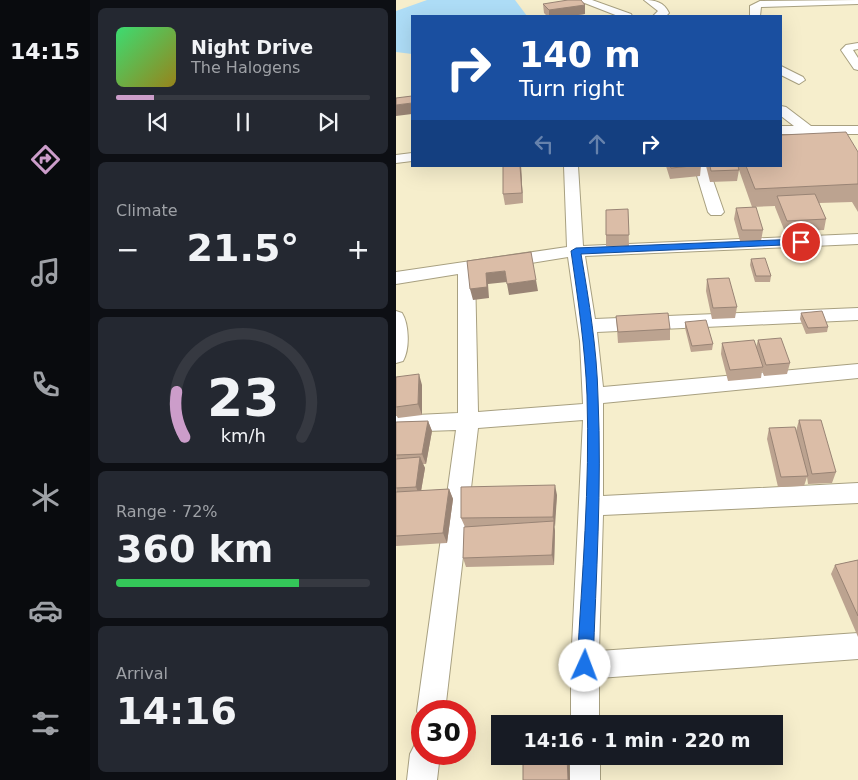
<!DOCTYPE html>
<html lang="en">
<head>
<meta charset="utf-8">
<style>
	body { margin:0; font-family:"DejaVu Sans",sans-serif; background:#242831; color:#f1f3f6; height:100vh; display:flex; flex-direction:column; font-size:19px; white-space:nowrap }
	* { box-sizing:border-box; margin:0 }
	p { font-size:16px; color:#9ea1a6 }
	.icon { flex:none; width:28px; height:28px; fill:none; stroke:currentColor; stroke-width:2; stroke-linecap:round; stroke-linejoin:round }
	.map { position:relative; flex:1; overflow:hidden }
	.drawer { display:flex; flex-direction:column; gap:8px; padding:8px; background:#0d0f14; width:306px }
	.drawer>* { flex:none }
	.banner { position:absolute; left:15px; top:15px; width:371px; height:152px; border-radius:0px; box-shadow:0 5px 20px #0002; background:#1a4fa0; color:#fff; overflow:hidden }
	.speed { position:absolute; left:15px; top:700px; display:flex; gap:10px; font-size:25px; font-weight:700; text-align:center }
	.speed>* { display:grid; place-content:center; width:65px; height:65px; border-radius:50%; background:#171b24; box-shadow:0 5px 20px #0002; line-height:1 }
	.speed .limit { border:8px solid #d22; background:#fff; color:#111 }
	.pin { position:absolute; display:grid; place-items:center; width:42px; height:42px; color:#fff; margin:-21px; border:2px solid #fff; border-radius:50%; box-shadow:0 1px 5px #0007 }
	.me { position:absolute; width:55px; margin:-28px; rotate:2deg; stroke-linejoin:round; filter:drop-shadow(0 0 4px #0008) }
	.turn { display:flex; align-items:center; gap:18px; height:105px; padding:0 25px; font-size:22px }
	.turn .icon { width:65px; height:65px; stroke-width:2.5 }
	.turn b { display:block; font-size:35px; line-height:42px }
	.lanes { display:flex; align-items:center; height:48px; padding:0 25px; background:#0003; justify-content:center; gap:25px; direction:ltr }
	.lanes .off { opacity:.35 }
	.big { font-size:38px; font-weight:700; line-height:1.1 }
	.drawer .widget { flex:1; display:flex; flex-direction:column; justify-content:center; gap:8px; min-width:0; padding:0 18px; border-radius:8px; background:#242831 }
	.drawer .dial { align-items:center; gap:0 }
	.dial svg { height:130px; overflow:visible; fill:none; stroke:#363941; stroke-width:7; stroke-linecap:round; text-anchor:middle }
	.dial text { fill:#f1f3f6; stroke:none }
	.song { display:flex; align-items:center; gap:15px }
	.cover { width:60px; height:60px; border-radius:8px; background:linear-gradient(135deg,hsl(140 70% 55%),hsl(50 70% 35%)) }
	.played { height:5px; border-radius:2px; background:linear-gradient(90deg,#cc9dca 15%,#363941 15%) }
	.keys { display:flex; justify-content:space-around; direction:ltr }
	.heat { display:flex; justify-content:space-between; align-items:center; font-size:28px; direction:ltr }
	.charge { height:8px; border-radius:4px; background:linear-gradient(90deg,#34c759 72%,#363941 0) }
	.trip { position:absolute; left:95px; top:715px; width:292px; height:50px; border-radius:0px; background:#171b24; box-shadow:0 5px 20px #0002; font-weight:700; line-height:50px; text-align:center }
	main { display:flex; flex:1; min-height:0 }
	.tab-bar { display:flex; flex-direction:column; width:90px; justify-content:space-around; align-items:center; background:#090b0e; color:#9ea1a6 }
	.tab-bar .icon { width:35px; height:35px }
	.tab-bar .on { color:#cc9dca }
	.tab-bar b { font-size:22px; color:#f1f3f6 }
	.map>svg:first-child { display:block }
</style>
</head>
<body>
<main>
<nav class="tab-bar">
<b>14:15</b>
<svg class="icon on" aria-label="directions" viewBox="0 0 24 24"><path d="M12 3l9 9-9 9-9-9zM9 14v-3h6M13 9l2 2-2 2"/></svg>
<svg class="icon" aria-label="music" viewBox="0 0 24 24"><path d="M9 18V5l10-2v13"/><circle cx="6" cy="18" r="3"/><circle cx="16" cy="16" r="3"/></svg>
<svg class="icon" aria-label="phone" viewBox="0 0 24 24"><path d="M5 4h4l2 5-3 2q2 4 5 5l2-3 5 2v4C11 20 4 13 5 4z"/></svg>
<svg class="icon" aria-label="climate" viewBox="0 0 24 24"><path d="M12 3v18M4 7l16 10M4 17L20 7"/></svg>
<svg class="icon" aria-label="car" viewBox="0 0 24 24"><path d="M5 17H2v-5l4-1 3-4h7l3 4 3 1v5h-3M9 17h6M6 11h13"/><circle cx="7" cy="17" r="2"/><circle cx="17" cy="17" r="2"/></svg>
<svg class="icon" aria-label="filters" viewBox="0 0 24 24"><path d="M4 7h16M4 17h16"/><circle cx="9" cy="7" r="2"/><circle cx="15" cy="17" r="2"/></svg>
</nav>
<section class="drawer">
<div class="widget">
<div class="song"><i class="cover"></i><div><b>Night Drive</b><p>The Halogens</p></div></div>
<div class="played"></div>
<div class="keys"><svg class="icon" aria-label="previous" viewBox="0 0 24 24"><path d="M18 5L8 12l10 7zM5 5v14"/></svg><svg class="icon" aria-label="pause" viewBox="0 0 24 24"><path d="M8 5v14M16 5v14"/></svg><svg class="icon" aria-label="next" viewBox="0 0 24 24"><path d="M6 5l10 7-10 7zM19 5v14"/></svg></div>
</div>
<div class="widget"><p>Climate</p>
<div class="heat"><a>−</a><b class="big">21.5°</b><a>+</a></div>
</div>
<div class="widget dial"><svg viewBox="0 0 100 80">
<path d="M14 69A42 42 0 1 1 86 69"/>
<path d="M14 69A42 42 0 0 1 9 41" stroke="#cc9dca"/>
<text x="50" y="56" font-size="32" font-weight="700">23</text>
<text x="50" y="72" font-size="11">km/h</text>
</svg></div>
<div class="widget"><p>Range · 72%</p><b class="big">360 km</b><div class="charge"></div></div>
<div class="widget"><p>Arrival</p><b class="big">14:16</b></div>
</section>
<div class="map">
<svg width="462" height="780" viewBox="0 0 462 780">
	<rect width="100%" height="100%" fill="#f6eecc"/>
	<path fill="#aeddf7" d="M31,0H119L131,16H16V54L0,52V11Z"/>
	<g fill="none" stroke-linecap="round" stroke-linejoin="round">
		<g stroke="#a8a080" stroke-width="2">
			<path id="street" d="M181,0H196L235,14L236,16H222Z
				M248,0C259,0 268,2 273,13L270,16H257L262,11Z
				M462,0V4L365,7L364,16H354V6L364,1Z
				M462,43V49L457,50L462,58V70L458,69L445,50L450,45Z
				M385,66L407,77L409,80L403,84L385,75Z
				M385,106L390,107L415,126H462V134H385V126H398L385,116Z
				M16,153V161L0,163V155Z
				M168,166H182L187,246L462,234V244L189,256L199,319L462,308V320L201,332L207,387L462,364V378L207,403V496L462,483V503L207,515L203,651L462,633V659L203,678V724H175V666L187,420L82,428L49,711H26L25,721L21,711L60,430L0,432V416L62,413V274L0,284V272L171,247ZM172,257L184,341L187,404L82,412L79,272Z
				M298,166H312L328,212L325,215H315L312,212Z
				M0,311L6,313C13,324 14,349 7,361L0,363Z
				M26,740V754H44L41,780H11L14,754L19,744Z
				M174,756H204V780H174Z"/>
		</g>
		<use href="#street" fill="#fff" fill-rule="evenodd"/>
	</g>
	<path fill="#bca390" d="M147,4L189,5V14L175,16H151L148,13Z
		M462,152V212L456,202L423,203L430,219L428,230L389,232L379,207V206L356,207L343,170L341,181L314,182L310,166H385Z
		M107,166H125L127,203L109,205L107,194Z
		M270,166H305L304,176L274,179Z
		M340,208L367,230L365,241H344L338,219Z
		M232,209L233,246H210V235Z
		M355,259L375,276L374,282H359L354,265Z
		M311,279L341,307L339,318L316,319L310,291Z
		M405,313L432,327L431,332L410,334L404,319Z
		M220,316L274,329V340L222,343Z
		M289,322L317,344L316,350L295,352L289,328Z
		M362,340L394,363L391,374L368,376L366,371L365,378L332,381L325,354L326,343L360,347Z
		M0,377L26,385V415L2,418L0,415Z
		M403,420L440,472L436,483L412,484L411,477L408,486L382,487L371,439L373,428L400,431Z
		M32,421L36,431L30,464H27L29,468L25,491L53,489L57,499L51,543L0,546V422Z
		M161,495L158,527L159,531L158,565L70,567L67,558L69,527L65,518Z
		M462,560V637L435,574L439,565Z"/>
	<path fill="#998475" d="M189,5V14L175,16H153V10Z
		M16,103V114L0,116V105Z
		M124,166H125L127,203L126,193Z
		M109,271L111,282L92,284L93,298L77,300L74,289L90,273Z
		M140,280L142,291L113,295L111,284Z
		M23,374L26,385V415L22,404Z
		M32,421L36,431L30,464L26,454Z
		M24,457L29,468L24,497L20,487Z
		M159,485L161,495L159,527L157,517Z
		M53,489L57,499L51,543L47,533Z
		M158,521L159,531L158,565L156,555Z
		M171,756H173L174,780H172Z"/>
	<path fill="#dbbda7" stroke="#998475" d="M172,0H185L189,5L153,10L147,4Z
		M16,96V103L0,105V98Z
		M450,132L462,152V184H461L359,189L350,166H385V135Z
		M107,166H124L126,193L107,194Z
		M274,166H296L275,168Z
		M314,166H342L343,170L315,171Z
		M419,194L430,219L391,221L381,196Z
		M360,207L367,230H346L340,208Z
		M232,209L233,235H210V210Z
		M135,252L140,280L111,284L109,271L90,273L91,287L74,289L71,261Z
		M369,258L375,276H360L355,259Z
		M333,278L341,307L317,308L311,279Z
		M426,311L432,327L412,328L405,313Z
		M272,313L274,329L222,332L220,316Z
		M310,320L317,344L296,346L289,322Z
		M385,338L394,363L370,365L362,340Z
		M358,340L367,367L334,370L326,343Z
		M23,374L22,404L0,407V377Z
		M403,420H425L440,472L416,474Z
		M32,421L26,454L0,455V422Z
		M399,427L412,476L385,477L373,428Z
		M24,457L20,487L0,488V459Z
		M159,485L157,517L65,518V487Z
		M53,489L47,533L0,536V492Z
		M158,521L156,555L67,558L68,527Z
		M462,560V616L439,565Z
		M127,756H171L172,780H127Z"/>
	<path fill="#1a73e8" stroke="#114b97" d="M405,239L409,240V244L185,254C193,301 201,349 202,397C206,486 200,576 197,666L195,671L189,674L184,671L181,666C186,576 194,485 191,395C189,347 182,299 175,251L180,248Z"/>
</svg>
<div class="speed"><div class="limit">30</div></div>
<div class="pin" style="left:405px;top:242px;background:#d93025"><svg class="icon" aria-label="arrive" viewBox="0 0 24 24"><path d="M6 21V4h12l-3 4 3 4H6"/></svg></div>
<svg class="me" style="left:189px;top:666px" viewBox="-20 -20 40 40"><circle r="19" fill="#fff"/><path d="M0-13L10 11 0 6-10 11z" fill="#1a73e8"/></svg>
<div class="trip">14:16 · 1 min · 220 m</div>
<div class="banner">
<div class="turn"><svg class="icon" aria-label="right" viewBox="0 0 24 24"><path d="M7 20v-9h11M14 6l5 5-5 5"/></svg><div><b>140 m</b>Turn right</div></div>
<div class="lanes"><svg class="icon off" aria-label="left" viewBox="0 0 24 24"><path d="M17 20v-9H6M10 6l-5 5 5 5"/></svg><svg class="icon off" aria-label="ahead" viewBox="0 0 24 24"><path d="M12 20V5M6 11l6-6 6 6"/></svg><svg class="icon" aria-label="right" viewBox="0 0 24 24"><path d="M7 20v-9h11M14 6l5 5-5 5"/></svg></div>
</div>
</div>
</main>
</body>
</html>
